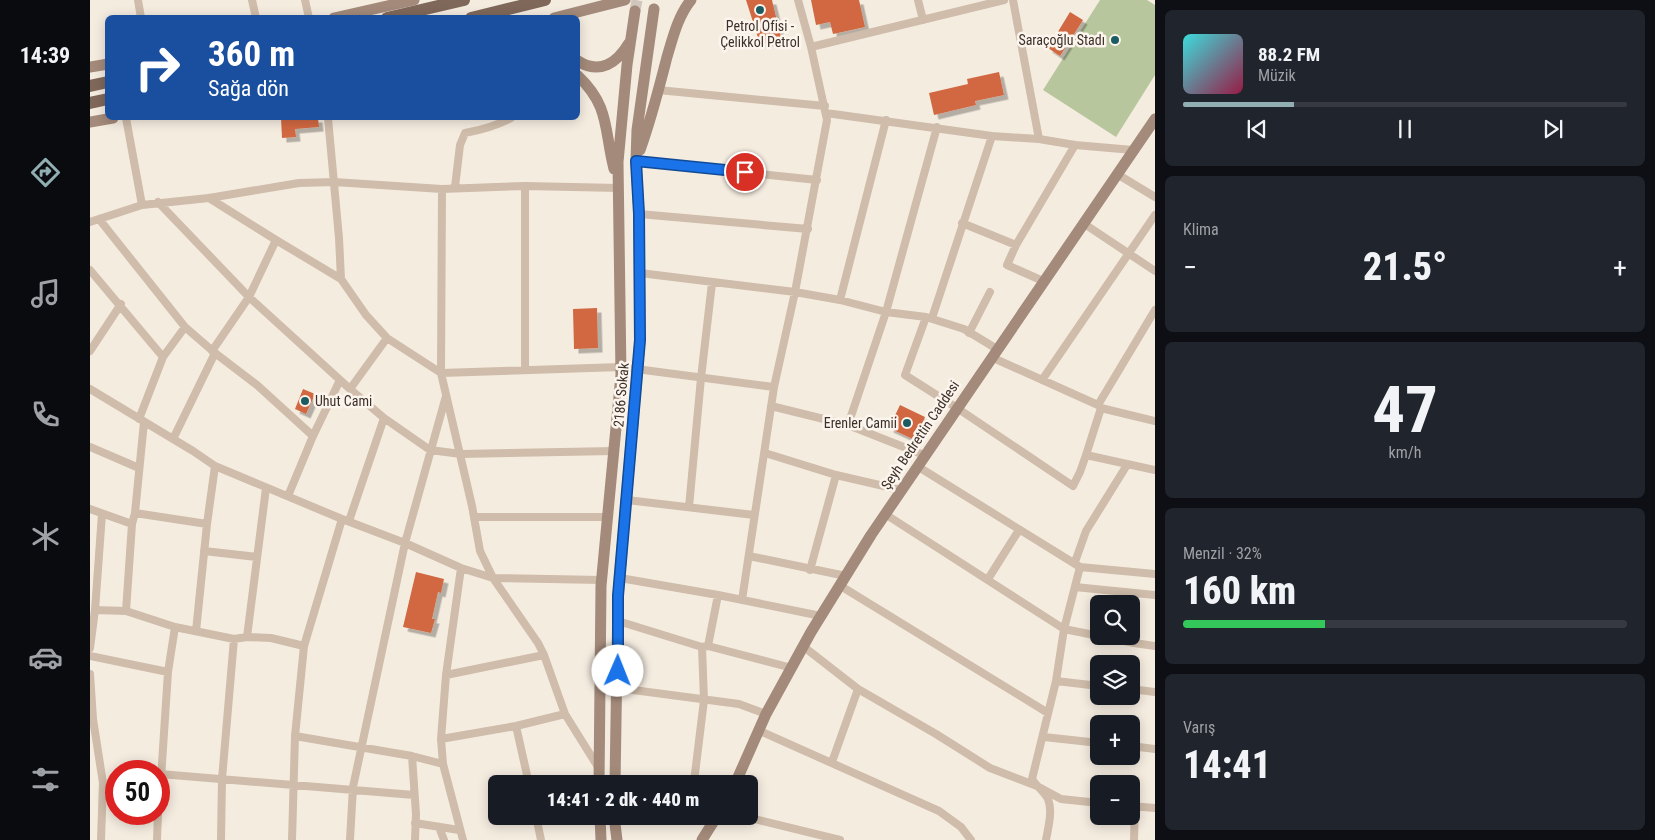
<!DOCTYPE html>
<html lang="tr">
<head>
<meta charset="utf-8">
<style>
	body { margin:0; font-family:"Roboto Condensed",sans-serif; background:#20242c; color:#f1f3f6; height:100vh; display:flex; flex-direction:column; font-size:19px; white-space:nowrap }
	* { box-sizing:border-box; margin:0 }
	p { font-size:16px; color:#9ea1a6 }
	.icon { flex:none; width:28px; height:28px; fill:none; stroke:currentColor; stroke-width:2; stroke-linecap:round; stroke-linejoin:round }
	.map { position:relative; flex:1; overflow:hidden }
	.side { display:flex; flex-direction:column; gap:10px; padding:10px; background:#0d0f14; width:500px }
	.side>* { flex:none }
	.top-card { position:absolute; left:15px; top:15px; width:475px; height:105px; border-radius:8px; box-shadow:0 2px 12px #0003; background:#1a4fa0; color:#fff; overflow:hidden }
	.fabs { position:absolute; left:1000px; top:595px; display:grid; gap:10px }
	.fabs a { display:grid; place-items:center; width:50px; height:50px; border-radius:8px; background:#171b24; box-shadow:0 2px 12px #0003; font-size:25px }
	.speed { position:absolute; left:15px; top:760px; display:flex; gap:10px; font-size:25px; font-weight:700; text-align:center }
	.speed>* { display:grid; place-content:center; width:65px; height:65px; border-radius:50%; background:#171b24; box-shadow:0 2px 12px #0003; line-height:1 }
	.speed .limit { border:8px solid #d22; background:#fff; color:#111 }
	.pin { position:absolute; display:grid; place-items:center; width:42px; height:42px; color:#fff; margin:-21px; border:2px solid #fff; border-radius:50%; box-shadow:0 1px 5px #0007 }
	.me { position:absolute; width:55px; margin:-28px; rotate:1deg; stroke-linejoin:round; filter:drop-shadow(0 0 4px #0008) }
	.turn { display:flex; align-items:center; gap:18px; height:105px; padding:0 20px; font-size:22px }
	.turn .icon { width:65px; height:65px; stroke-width:2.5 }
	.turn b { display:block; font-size:35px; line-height:42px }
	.big { font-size:38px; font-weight:800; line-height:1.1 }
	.side .widget { flex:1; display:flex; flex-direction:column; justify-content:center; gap:8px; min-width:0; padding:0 18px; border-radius:8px; background:#20242c }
	.side .dial { align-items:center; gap:0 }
	.dial b { font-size:65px; line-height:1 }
	.song { display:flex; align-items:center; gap:15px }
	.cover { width:60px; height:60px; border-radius:8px; background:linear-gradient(135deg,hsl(180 70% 55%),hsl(340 70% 35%)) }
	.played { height:5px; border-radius:2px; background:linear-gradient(90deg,#91afb3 25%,#363941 25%) }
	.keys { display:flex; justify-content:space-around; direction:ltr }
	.heat { display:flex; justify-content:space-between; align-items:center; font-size:28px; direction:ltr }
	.charge { height:8px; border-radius:4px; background:linear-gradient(90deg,#34c759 32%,#363941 0) }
	.trip { position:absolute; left:398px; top:775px; width:270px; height:50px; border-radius:8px; background:#171b24; box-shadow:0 2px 12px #0003; font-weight:800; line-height:50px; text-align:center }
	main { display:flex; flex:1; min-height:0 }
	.tab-bar { display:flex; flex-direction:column; width:90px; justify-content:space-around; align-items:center; background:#090b0e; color:#9ea1a6 }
	.tab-bar .icon { width:35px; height:35px }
	.tab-bar .current { color:#91afb3 }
	.tab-bar b { font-size:22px; color:#f1f3f6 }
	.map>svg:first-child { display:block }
</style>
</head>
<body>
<main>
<nav class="tab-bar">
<b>14:39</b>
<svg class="icon current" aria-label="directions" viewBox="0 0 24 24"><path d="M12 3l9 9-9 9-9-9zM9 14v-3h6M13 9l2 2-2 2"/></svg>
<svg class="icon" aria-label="music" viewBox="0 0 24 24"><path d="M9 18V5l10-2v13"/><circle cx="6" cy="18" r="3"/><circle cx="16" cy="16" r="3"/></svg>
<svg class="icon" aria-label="phone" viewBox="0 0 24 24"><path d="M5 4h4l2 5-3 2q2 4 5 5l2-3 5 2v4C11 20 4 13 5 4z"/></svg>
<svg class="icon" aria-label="climate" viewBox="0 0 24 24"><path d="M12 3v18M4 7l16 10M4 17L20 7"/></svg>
<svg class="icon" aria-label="car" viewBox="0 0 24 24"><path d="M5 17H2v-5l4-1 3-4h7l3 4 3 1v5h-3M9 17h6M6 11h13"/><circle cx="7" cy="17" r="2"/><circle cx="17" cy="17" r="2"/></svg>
<svg class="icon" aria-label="filters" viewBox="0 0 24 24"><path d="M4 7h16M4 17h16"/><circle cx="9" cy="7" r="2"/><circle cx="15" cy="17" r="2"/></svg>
</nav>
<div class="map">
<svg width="1065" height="840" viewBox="0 0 1065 840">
	<defs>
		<filter id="shadow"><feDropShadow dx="4.5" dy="4.5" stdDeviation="0" flood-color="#0004"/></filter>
	</defs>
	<rect width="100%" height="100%" fill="#f5ece0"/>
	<path fill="#b8c69d" d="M1010,0H1057L1065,5V75L1026,137L953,90Z"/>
	<path fill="#d16842" filter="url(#shadow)" d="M656,0H682L691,38L670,44Z
		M721,0H769L775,27L743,34L740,22L726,25Z
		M980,12L993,20L970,56L958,48Z
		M909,72L914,95L885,101L886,105L844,115L839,93L878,84L877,79Z
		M191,118H228L229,127L205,129L206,137L192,138Z
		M507,308L508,348L484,349L483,309Z
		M213,389L225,394L216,414L205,409Z
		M810,405L835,417L825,440L799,428Z
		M326,572L354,579L351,593L348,592L342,619H345L341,633L313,627Z"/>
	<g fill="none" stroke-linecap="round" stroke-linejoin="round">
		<path stroke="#d0c6bc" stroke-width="11" stroke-dasharray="11 5.5" stroke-linecap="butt" d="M545,11L547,0"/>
		<path stroke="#cfbcaa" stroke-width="8" d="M48,0L51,18
			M162,0L166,18
			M215,0L219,18
			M828,0L833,20
			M923,0L949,139
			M721,47L914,0
			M568,90L735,106
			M736,113L902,136L949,139L985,145L1043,150
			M36,118L52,205
			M238,118L249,238L251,279
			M546,161L727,180
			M1027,174L1065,197
			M365,187L370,145L375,133C392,130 406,126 421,118
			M352,189L351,373L382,506L390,551L403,578L512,580
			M119,198L186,240L251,279L276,315L297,338L351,373L531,367L684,387
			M68,202L159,297L260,389L294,418L340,450L371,454L524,451
			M549,214L718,229
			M9,219L95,327L125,353L167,385L223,436
			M0,222L52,205L119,198L209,183L244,182L352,189L435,186L529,188
			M872,223L926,245
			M993,223L1065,271
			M0,270L73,357
			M550,273L705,292L750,300L796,312L836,317L874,329L907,349
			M953,281L917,265L926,245L985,145
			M750,300L796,120
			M836,317L815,375L867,408L983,486L990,472L996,455L1065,470
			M842,318L902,136
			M879,333L900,292
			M0,351L31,304
			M122,351L159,297L186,240
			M901,357L1008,405L1011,408L1065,421
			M435,369V186
			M952,380L1065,215
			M0,389L103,451L125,466L252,519L315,543L371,568L403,578L448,643L454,655L475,714L508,767
			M260,389L297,338
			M1008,405L1065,310
			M681,406L758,425L834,455
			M49,419L73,357L95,327
			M758,425L796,312L847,127
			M83,439L125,353
			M0,447L49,468
			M675,453L746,475L811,490
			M996,455L1011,408
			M827,466L990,567L1065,574
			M198,496L223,436L250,380
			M537,500L664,515
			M599,507L611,378L622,283
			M0,509L42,524
			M45,513L117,524
			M795,514L974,629L1009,636
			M384,517H518
			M259,521L294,418
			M114,551L167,557
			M659,556L756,576
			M985,562L996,531L1037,465
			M371,568L356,675L351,739L353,764L373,840
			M720,570L746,475
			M530,578L628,595L731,616
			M898,579L929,530
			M749,585L958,713
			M985,587L1065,595
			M652,600L684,387L705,292L737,120L721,47L708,0
			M5,610L36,611L85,627L144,639L157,637L181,638L214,646
			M36,611L42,524L45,513L54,422
			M528,621L612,647L618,646L702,668
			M106,631L117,524L125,466
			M1011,636L1044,643L1065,646
			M157,637L176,488
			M618,646L628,595
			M714,647L768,689L846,734L900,768L947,786L971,799L1009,803
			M0,648L5,610L12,514
			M0,656L78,672
			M0,674L3,719L13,783L11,840
			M356,675L454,655
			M966,681L1009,686
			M528,688L649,704L676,714
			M1041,689L1065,692
			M426,726L439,784
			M670,731L849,811L871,827L881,840
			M205,736L322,756L353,764
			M954,737L1009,743
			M351,739L426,726L475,714
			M1041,746L1065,749
			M322,756L326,814L325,840
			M742,762L768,689
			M70,774L324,795
			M525,780L607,783
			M604,782L614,700L612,647
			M1041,806L1065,808
			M69,809L78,672L85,627
			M446,816L451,840
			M652,816L750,840
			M325,823L369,830
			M349,827L354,840
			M67,840L68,814
			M131,840L132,779L144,639
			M202,840L205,736L214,646L252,519
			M260,840L263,787L315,543L356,396
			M956,840C958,828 963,811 958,799C954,791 946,786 942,779L966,681L974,629L990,567
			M1044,840L1045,806"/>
		<path stroke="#a38a7a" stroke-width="11" d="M244,18L324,0
			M464,18L535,0
			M488,61C510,75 527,63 539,43
			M0,67L18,64
			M488,76C520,106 514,130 524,169
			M0,122L23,118
			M550,150C561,120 569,88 577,57C583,37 588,16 601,0
			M509,784L511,586L531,375L528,162L537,65L545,11
			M525,784L528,596L550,340L549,214L546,161L547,130L564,9
			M645,784L676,714L721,632L781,535L1065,119
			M510,816L511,840
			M524,816L527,840
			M612,840L627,816"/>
		<path stroke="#7f675a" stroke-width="12" d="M297,18L374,0
			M381,18L455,0
			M0,86L18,82
			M0,103L18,99"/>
	</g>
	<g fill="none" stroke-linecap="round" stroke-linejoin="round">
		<g stroke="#114b97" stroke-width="12">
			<path id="route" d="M528,671V596L550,340L549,214L546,161L655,172"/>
		</g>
		<use href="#route" stroke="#1a73e8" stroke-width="9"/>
	</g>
	<g fill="#1b5c62" stroke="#fcf5ed" stroke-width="2">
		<circle cx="670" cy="10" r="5"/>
		<circle cx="1025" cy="40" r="5"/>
		<circle cx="215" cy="401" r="5"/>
		<circle cx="817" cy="423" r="5"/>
	</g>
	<g text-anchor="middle" stroke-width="5" stroke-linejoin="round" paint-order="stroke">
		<g font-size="14" fill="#3c302a" stroke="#fcf5ed" text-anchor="end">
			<text x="670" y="31" text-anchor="middle">Petrol Ofisi -<tspan x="670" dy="16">Çelikkol Petrol</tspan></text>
			<text x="1015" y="45">Saraçoğlu Stadı</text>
			<text x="225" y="406" text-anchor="start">Uhut Cami</text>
			<text x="807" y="428">Erenler Camii</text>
		</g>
		<g font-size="14" fill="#3c302a" stroke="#fcf5ed">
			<text transform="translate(531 395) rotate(-85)" y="5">2186 Sokak</text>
			<text transform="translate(830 435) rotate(-56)" y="5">Şeyh Bedrettin Caddesi</text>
		</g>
	</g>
</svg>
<div class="fabs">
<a><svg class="icon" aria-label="search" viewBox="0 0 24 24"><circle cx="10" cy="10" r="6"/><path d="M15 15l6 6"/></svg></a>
<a><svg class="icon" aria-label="layers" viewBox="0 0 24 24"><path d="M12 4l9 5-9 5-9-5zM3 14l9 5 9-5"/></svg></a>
<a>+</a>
<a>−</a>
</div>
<div class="speed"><div class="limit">50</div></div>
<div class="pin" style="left:655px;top:172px;background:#d93025"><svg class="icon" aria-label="arrive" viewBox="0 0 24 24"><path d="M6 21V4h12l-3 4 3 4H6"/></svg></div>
<svg class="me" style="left:528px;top:671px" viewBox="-20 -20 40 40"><circle r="19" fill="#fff"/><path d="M0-13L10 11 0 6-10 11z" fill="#1a73e8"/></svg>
<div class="trip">14:41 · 2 dk · 440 m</div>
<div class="top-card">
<div class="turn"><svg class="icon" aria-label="right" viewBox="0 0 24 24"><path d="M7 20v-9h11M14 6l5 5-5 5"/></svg><div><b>360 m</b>Sağa dön</div></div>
</div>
</div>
<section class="side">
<div class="widget">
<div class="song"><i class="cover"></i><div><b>88.2 FM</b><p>Müzik</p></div></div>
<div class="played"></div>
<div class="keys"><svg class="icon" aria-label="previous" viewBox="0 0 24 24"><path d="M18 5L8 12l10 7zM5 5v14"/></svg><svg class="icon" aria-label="pause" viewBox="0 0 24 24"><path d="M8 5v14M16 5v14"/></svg><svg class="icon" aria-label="next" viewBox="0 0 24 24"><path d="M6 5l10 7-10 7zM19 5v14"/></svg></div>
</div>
<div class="widget"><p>Klima</p>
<div class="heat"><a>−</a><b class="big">21.5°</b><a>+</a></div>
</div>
<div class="widget dial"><b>47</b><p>km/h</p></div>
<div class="widget"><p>Menzil · 32%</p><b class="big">160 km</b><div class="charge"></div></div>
<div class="widget"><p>Varış</p><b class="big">14:41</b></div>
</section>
</main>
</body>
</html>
